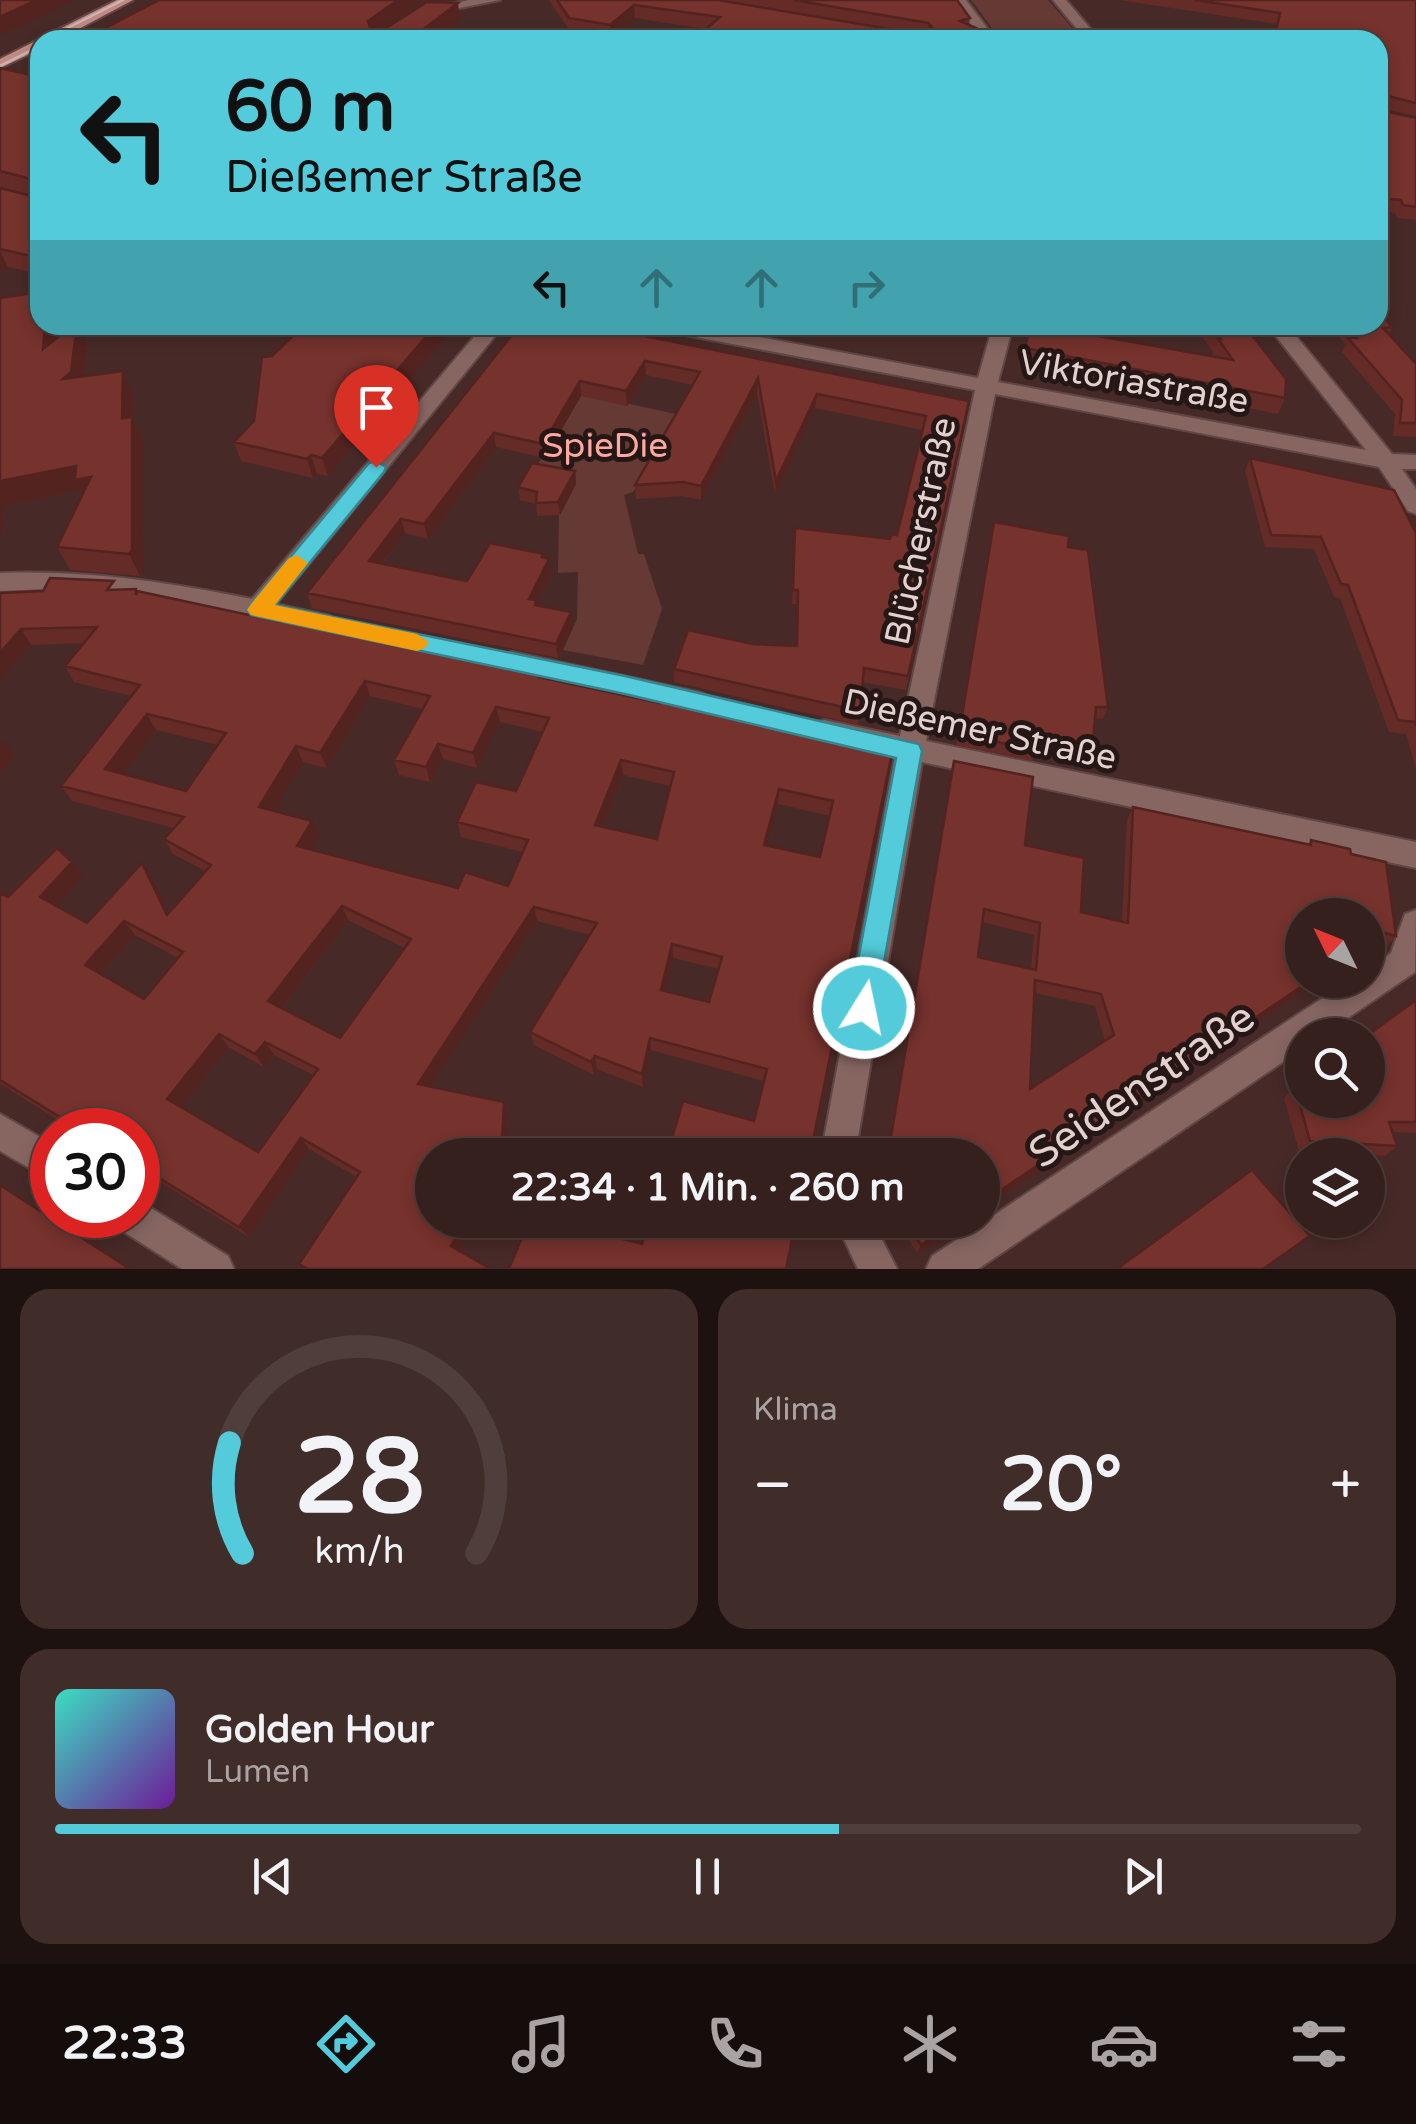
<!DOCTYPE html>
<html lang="de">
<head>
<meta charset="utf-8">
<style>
	body { margin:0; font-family:"Varela Round",sans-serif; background:#402d2a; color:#f1f3f6; height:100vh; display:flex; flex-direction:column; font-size:38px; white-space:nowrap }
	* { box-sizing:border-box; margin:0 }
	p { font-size:32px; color:#aaa3a4 }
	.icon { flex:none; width:55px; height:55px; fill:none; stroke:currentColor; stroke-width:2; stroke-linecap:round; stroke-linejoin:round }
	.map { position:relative; height:1269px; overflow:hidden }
	.side { display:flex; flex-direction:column; gap:20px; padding:20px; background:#1d1210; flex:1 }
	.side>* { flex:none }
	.top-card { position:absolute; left:30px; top:30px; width:1358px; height:305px; border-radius:30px; box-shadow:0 5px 15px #0003,0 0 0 2px #4f3e3b; background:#53cbda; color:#111; overflow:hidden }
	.needle { width:65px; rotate:313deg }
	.fabs { position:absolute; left:1285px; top:898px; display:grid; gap:20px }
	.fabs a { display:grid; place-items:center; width:100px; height:100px; border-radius:50%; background:#35201d; box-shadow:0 5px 15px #0003,0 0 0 2px #4f3e3b; font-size:50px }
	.speed { position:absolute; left:30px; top:1108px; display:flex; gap:20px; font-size:50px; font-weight:700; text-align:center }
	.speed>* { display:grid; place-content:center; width:130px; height:130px; border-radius:50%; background:#35201d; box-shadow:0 5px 15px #0003,0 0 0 2px #4f3e3b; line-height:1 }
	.speed .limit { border:15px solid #d22; background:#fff; color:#111 }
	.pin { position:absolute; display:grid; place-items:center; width:85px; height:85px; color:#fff; margin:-102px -42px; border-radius:50% 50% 50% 0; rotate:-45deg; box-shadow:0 0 10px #0007 }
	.pin .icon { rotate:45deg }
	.me { position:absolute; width:110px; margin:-55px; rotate:10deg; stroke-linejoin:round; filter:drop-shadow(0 0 8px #0008) }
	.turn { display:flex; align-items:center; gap:35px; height:210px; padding:0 30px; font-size:45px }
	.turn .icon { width:130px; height:130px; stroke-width:2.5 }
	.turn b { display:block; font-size:70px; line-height:85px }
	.lanes { display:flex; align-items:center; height:95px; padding:0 30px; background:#0003; justify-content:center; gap:50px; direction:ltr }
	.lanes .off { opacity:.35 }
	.big { font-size:75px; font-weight:800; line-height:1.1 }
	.side .widget { flex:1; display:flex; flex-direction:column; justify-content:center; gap:15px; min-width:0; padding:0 35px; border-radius:30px; background:#402d2a }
	.side .dial { align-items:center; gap:0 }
	.dial svg { height:260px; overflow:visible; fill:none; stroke:#4f3e3b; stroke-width:7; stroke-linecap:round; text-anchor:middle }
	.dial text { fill:#f1f3f6; stroke:none }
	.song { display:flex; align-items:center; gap:30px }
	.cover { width:120px; height:120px; border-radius:15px; background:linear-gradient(135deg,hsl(170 70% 55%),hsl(280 70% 35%)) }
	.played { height:10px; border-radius:5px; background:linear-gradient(90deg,#53cbda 60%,#4f3e3b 60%) }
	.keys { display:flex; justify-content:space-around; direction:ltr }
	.heat { display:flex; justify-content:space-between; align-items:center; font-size:55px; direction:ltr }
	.side .tiles { flex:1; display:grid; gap:20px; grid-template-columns:1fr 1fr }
	.widget:last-child { grid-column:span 2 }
	.trip { position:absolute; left:415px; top:1138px; width:585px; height:100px; border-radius:50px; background:#35201d; box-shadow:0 5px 15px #0003,0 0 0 2px #4f3e3b; font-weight:800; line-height:100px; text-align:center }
	.dock { display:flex; height:160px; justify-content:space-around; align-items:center; background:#150d0c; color:#aaa3a4 }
	.dock .icon { width:70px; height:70px }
	.dock .active { color:#53cbda }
	.dock b { font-size:45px; color:#f1f3f6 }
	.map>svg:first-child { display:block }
</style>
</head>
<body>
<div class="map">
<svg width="1416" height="1269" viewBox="0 0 1416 1269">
	<rect width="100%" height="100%" fill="#472a27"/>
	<path fill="#653934" d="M971,0H1048L1081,38L1001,40Z
		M581,393L680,415L633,492L624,495L638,554H644L662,609L643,665L563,650L577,619L578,572L558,573L559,511L533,472Z"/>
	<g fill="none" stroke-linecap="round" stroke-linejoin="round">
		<g stroke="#604745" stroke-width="4">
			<path id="minor" d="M469,0H500L429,14L422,10Z
				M953,0H966L996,40H982Z
				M1053,0H1066L1100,40H1086Z
				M484,325H504L276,604L330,616L333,622L330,628L321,631L146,595L45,589L0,591V573C88,570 166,582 252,599Z
				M654,325H695L978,378L993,325H1013L998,382L1366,450L1267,325H1287L1392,454L1416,455V469H1402L1416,489V514L1408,511L1379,467L995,394L926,741L1416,842V868L922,762L855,1155H821L895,757L824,742L815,739L811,731L815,723L824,720L900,736L975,390L664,331Z
				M512,652L697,692L706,695L710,702L706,709L697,712L503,669L499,662L503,655Z
				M1416,910L1415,972L1323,1035H1302V1049L978,1269H926L932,1256L1350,980H1368V969L1391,953L1405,914Z
				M0,1114L52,1144V1181L0,1151Z
				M138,1200L228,1256L234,1269H182L118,1228L113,1215H138Z
				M835,1220H872L897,1269H858Z"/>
		</g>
		<g stroke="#604745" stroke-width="4">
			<path id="major" d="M117,0H133L58,40H40V49L0,68V59Z"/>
		</g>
		<use href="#minor" fill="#876662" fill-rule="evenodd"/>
		<use href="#major" fill="#c38881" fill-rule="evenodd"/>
		<path stroke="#cab5b3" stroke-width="2.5" d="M44,40L123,0
			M0,66L40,46"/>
	</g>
	<path fill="#652b27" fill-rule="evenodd" d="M159,0H423L383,28L460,19L432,40H101L98,32Z
		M549,0H957L970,18L969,25L986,40L706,29L635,18L611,38L570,31Z
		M1119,0H1416V116L1380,108V110L1416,118V220L1397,218L1395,213L1378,211V40H1273L1277,24Z
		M0,68L40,77V274L8,267L1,271L0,269V189L31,196L33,195L0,187Z
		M0,298L57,338L87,344L84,376L123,371L133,394L132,417L143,439L144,573L140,576L70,570L57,547L82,494L80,490L4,506L3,528Z
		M277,325H444L446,336L328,476L317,474L313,478L241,461L234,442L254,421L272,356L299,330Z
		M520,325L969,401L906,690L862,682L858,725L674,682V669L753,644L796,646L797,604H792L795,528L890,539L897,535L922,430L815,408L775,495L757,393L701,500L683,496L636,499L635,485L693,385L646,375L627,406L581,396L545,458L496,447L428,539L405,533L382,564L467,581L544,558L549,559L551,573L537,601V605L573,626L558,658L312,608L307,593Z
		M1030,325L1212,356L1213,352L1193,325H1244L1285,398L1278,414L1021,364Z
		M1329,325H1378L1392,327L1389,334L1416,364V437L1393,436L1395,414L1342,352L1345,344Z
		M1250,458L1416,533V769L1406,734L1389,732L1340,598L1334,597L1314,549L1265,547L1245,471Z
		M575,471L576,484L560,515L537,516L536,504L520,500L518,487Z
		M994,522L1068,547L1108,707L1103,719L1095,718L1092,753L1088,765L1035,753L1032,761L956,745Z
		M118,589L137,591L660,703L858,737L754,1121L764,1081L651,1050L643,1087L597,1069L594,1075L534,1045L530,1032L590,935L537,921L430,1086L508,1114L506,1153L458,1231L465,1242L460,1251L491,1269H304L299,1264L357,1177L309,1149L249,1237L138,1168V1130H75L0,1084V893L8,897L83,876L56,906L87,923L142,863L152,877L169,912L205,871L173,854L164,839L174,828L72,801L61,786L131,696L74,682L65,666L83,643L31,645L0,681V593ZM370,696L423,709L394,760L399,775L430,782L443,759L477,768L500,722L543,732L516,791L457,822L461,837L523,852L508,886L458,888L310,849L319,836L273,810L303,762L327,768ZM156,730L218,745L186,791L123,773ZM623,775L670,786L657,839L602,826ZM778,804L830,816L820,857L766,845ZM348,920L405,948L340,1038L282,1008ZM135,935L178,958L144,999L100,974ZM673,958L719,969L709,1002L665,990ZM228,1047L264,1067L274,1055L313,1075L258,1152L181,1107Z
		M954,761L1081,912L1122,921L1127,820L1133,807L1308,844L1311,840L1351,854L1396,936L1385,948L1368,943L1369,954L1368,956V915H1302V980H1319L982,1209V1155H887ZM982,922L1034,935L1031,970L978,957ZM1035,993L1095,1006L1105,1041L1030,1089Z
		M1416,1000V1133L1393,1132L1397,1146L1385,1156L1299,1151L1284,1098L1295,1087Z
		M896,1220H966L917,1253Z"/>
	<path fill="#532320" d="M37,0H76L0,35V17Z
		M398,0H423L371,37L368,21Z
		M458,3L460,19L432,40H409Z
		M634,5L635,18L611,38L610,25Z
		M0,251L8,267L1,271L0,269Z
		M45,325H58L54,372L43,349Z
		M77,325H78L87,344L82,395L63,379Z
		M436,325H444L446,336L328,476L322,458Z
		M645,361L646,375L627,406L626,391Z
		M123,371L133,394L132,417L143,439L144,573L140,576L129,554L122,418Z
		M758,378L757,393L701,500V486Z
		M580,381L581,396L545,458L543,444Z
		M817,394L815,408L775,495L776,481Z
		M494,433L496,447L428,539L424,524Z
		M311,455L317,474L313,478L307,459Z
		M76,466L91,477L87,503L80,490L4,506L3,528L0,536V481Z
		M575,471L576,484L560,515L558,502Z
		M401,519L405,533L373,575L369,561Z
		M544,554L546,565L549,559L551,573L537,601L539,615L529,599Z
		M571,612L573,626L558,658L556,644Z
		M21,629L31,645L0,681V653Z
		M365,681L370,696L327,768L320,753Z
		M496,707L500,722L477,768L473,753Z
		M147,714L156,730L115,784L105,769Z
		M3,740L14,755L0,773V744Z
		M438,744L443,759L430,782L426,767Z
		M296,746L303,762L267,822L259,807Z
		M621,760L623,775L597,839L595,825Z
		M779,789L778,804L763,859L764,845Z
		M312,821L319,836L304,861L297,846Z
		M72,862L83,876L52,912L40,897Z
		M142,863L152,877L177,929L167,915Z
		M342,906L348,920L277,1014L268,1001Z
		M534,907L537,921L424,1096L418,1084Z
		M124,921L135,935L96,978L85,965Z
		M672,944L673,958L662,1003L661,990Z
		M1311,980H1319L982,1209V1203Z
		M219,1034L228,1047L178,1111L167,1099Z
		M650,1038L651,1050L643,1087L642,1074Z
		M265,1042L274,1055L264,1067L255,1054Z
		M595,1056L597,1069L594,1075L591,1062Z
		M504,1102L508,1114L506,1153L505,1155H496Z
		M301,1138L309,1149L249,1237L239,1227Z
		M454,1220H467L455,1236L449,1226Z
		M608,1220H612L607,1244L604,1234Z
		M957,1220H966L917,1253L921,1245Z
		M459,1232L465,1242L457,1255L451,1246Z"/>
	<path fill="#76322d" stroke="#532320" stroke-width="2.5" fill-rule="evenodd" d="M0,0H37L0,17Z
		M159,0H398L368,21L370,28H386L427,2L458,3L409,40H141L98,32Z
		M557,0H718L895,30H928L932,27L928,23L794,0H957L970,18L960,21L978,29L986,40H693L720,17L634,5L610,25L569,18Z
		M1195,0H1416V103L1384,95L1379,99L1380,110L1416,118V207L1403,205L1401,200L1378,198V40H1274L1280,13Z
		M1109,32L1157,40H1106Z
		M0,68L40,77V224L33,228L40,230V258L0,249V188L31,196L36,193L35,180L0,171Z
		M40,292V325H45L43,349L73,325H77L71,372L63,379L123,371L122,418L132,417V550L129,554L57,547L91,477L75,480L76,466L0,481V298Z
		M1378,311L1392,327L1383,328L1416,364V423H1400L1402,400L1348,338H1357L1346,325H1378Z
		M304,325H436L322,458L311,455L307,459L234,442L254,421L262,357L272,356Z
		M520,325H590L969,401L908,676L864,668L860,711L674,669L688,630L753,644L797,646L798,590H793L795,528L890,539L892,534L897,535L926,416L817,394L776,481L758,378L701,486L683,482L635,485L700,372L645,361L626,391L580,381L543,444L494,433L424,524L401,519L369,561L467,581L490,543L544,554L542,557L549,559L529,599L536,600L535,605L571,612L556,644L307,593Z
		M1030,325H1070L1078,326L1076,332L1233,360L1218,339H1221L1211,325H1244L1286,379L1285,398L1025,348Z
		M1250,458L1394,490L1416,533V726L1415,722L1398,720L1348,585L1341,584L1321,537L1271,535Z
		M532,463L575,471L558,502L536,503L537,492L518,487Z
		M994,522L1069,536L1068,547L1088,550L1108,707H1096L1092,753L1037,742L1036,750L959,734Z
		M50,578L114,581L107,590L136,589V595L137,591L282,622L288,614L544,667L539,677L660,703L664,692L858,737L857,745L892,753L810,1155H667L683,1101L754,1121L767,1069L650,1038L642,1074L595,1056L591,1062L530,1032L597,923L534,907L418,1084L504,1102L502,1142L496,1155H432V1220H454L449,1226L459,1232L451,1246L491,1269H308L299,1264L360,1172L301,1138L239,1227L138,1165V1130H81L0,1080V893L8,897L57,848L72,862L40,897L87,923L142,863L167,915L211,865L164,839L184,817L61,786L140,685L65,666L97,627L21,629L0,653V593L43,591ZM365,681L430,696L394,760L426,767L438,744L473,753L496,707L549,718L516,791L476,782L457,822L528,840L508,886L465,872L458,888L297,846L312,821L259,807L296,746L320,753ZM147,714L226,733L186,791L105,769ZM621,760L674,772L657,839L595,825ZM779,789L833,801L820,857L764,845ZM342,906L411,939L340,1038L268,1001ZM124,921L183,952L144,999L85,965ZM672,944L722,957L709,1002L661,990ZM219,1034L255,1054L265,1042L318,1069L258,1152L167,1099Z
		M954,761L1033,777L1025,845L1084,858L1081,912L1128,923L1133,807L1311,845V840L1350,849L1351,854L1386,862L1396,936L1368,928V915H1302V980H1311L982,1203V1155H888ZM984,909L1040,923L1036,970L978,957ZM1035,980L1101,994L1114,1035L1030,1089Z
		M1416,1000V1122H1389L1397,1146L1310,1141L1295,1087L1302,1082V1100H1368V1035Z
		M1252,1170L1310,1236L1263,1269H1117Z
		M0,1185L130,1269H0Z
		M529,1220H608L604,1234L642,1244L649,1220H796L786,1269H509Z
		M905,1220H957L921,1245Z"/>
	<path fill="#53cbda" stroke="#36848e" stroke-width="2.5" d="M376,461L386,467L384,472L275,605L625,676L919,744L922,751L874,1018L864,1022L854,1018L849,1008L896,758L625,694L251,615L247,610L251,604L369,463Z"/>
	<path fill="#f59e0b" d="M297,555L308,563L275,605L417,634L429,642L425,648L417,651L251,615L247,610L251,604L289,558Z"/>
	<g text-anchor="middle" stroke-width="10" stroke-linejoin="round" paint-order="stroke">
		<g font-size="35" fill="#e4d1cf" stroke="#241715">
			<text transform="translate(1134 381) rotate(10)" y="12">Viktoriastraße</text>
			<text transform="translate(920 531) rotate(-78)" y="12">Blücherstraße</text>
			<text transform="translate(980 729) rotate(12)" y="12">Dießemer Straße</text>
		</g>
		<g font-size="35" fill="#fea99f" stroke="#241715">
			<text x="605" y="457">SpieDie</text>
		</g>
		<g font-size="42" fill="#e4d1cf" stroke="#241715">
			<text transform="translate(1141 1084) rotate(-34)" y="15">Seidenstraße</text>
		</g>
	</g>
</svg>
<div class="fabs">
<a><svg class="needle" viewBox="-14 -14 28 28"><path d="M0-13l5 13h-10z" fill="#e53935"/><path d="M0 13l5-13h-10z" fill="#aaa3a4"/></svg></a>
<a><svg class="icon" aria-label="search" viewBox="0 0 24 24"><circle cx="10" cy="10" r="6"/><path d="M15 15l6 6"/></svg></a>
<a><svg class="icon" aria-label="layers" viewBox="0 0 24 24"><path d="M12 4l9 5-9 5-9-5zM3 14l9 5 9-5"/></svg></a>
</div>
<div class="speed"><div class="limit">30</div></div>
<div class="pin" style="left:376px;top:467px;background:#d93025"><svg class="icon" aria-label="arrive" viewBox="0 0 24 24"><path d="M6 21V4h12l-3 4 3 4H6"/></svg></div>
<svg class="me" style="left:864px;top:1008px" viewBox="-20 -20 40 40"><circle r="17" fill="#53cbda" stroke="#fff" stroke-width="3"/><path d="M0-11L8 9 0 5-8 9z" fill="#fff"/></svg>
<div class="trip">22:34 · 1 Min. · 260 m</div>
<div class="top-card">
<div class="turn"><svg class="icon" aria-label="left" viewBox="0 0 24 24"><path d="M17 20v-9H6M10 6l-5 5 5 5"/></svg><div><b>60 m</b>Dießemer Straße</div></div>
<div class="lanes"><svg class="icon" aria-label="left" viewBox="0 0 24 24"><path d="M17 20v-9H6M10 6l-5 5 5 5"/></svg><svg class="icon off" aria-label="ahead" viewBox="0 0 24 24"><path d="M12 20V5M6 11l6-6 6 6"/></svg><svg class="icon off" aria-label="ahead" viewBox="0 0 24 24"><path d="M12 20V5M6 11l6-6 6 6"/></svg><svg class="icon off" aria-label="right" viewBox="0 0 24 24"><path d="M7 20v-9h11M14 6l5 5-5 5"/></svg></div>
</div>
</div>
<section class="side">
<div class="tiles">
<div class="widget dial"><svg viewBox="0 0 100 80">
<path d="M14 69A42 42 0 1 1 86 69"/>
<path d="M14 69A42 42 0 0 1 10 35" stroke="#53cbda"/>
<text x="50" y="56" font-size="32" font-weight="700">28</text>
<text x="50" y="72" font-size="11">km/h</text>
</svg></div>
<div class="widget"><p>Klima</p>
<div class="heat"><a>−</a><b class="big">20°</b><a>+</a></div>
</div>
<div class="widget">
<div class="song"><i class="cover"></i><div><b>Golden Hour</b><p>Lumen</p></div></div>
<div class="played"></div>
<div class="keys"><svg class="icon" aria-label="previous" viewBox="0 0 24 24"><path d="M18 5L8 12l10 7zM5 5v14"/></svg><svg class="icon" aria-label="pause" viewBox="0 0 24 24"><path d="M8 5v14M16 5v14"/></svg><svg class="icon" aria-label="next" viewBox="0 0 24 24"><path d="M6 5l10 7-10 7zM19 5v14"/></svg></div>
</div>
</div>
</section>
<nav class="dock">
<b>22:33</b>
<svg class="icon active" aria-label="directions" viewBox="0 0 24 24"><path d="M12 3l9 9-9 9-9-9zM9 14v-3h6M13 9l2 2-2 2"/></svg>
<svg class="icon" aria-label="music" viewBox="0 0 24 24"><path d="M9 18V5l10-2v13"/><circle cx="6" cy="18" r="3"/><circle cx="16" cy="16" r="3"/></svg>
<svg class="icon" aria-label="phone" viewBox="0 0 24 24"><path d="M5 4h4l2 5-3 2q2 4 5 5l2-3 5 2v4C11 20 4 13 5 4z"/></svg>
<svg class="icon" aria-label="climate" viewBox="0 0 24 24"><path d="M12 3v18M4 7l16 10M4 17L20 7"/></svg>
<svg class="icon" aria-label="car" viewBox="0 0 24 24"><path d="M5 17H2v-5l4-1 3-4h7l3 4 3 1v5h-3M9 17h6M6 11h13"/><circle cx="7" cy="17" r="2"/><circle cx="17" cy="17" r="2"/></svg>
<svg class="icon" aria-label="filters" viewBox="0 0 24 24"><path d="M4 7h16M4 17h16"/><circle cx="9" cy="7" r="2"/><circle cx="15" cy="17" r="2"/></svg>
</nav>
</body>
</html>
